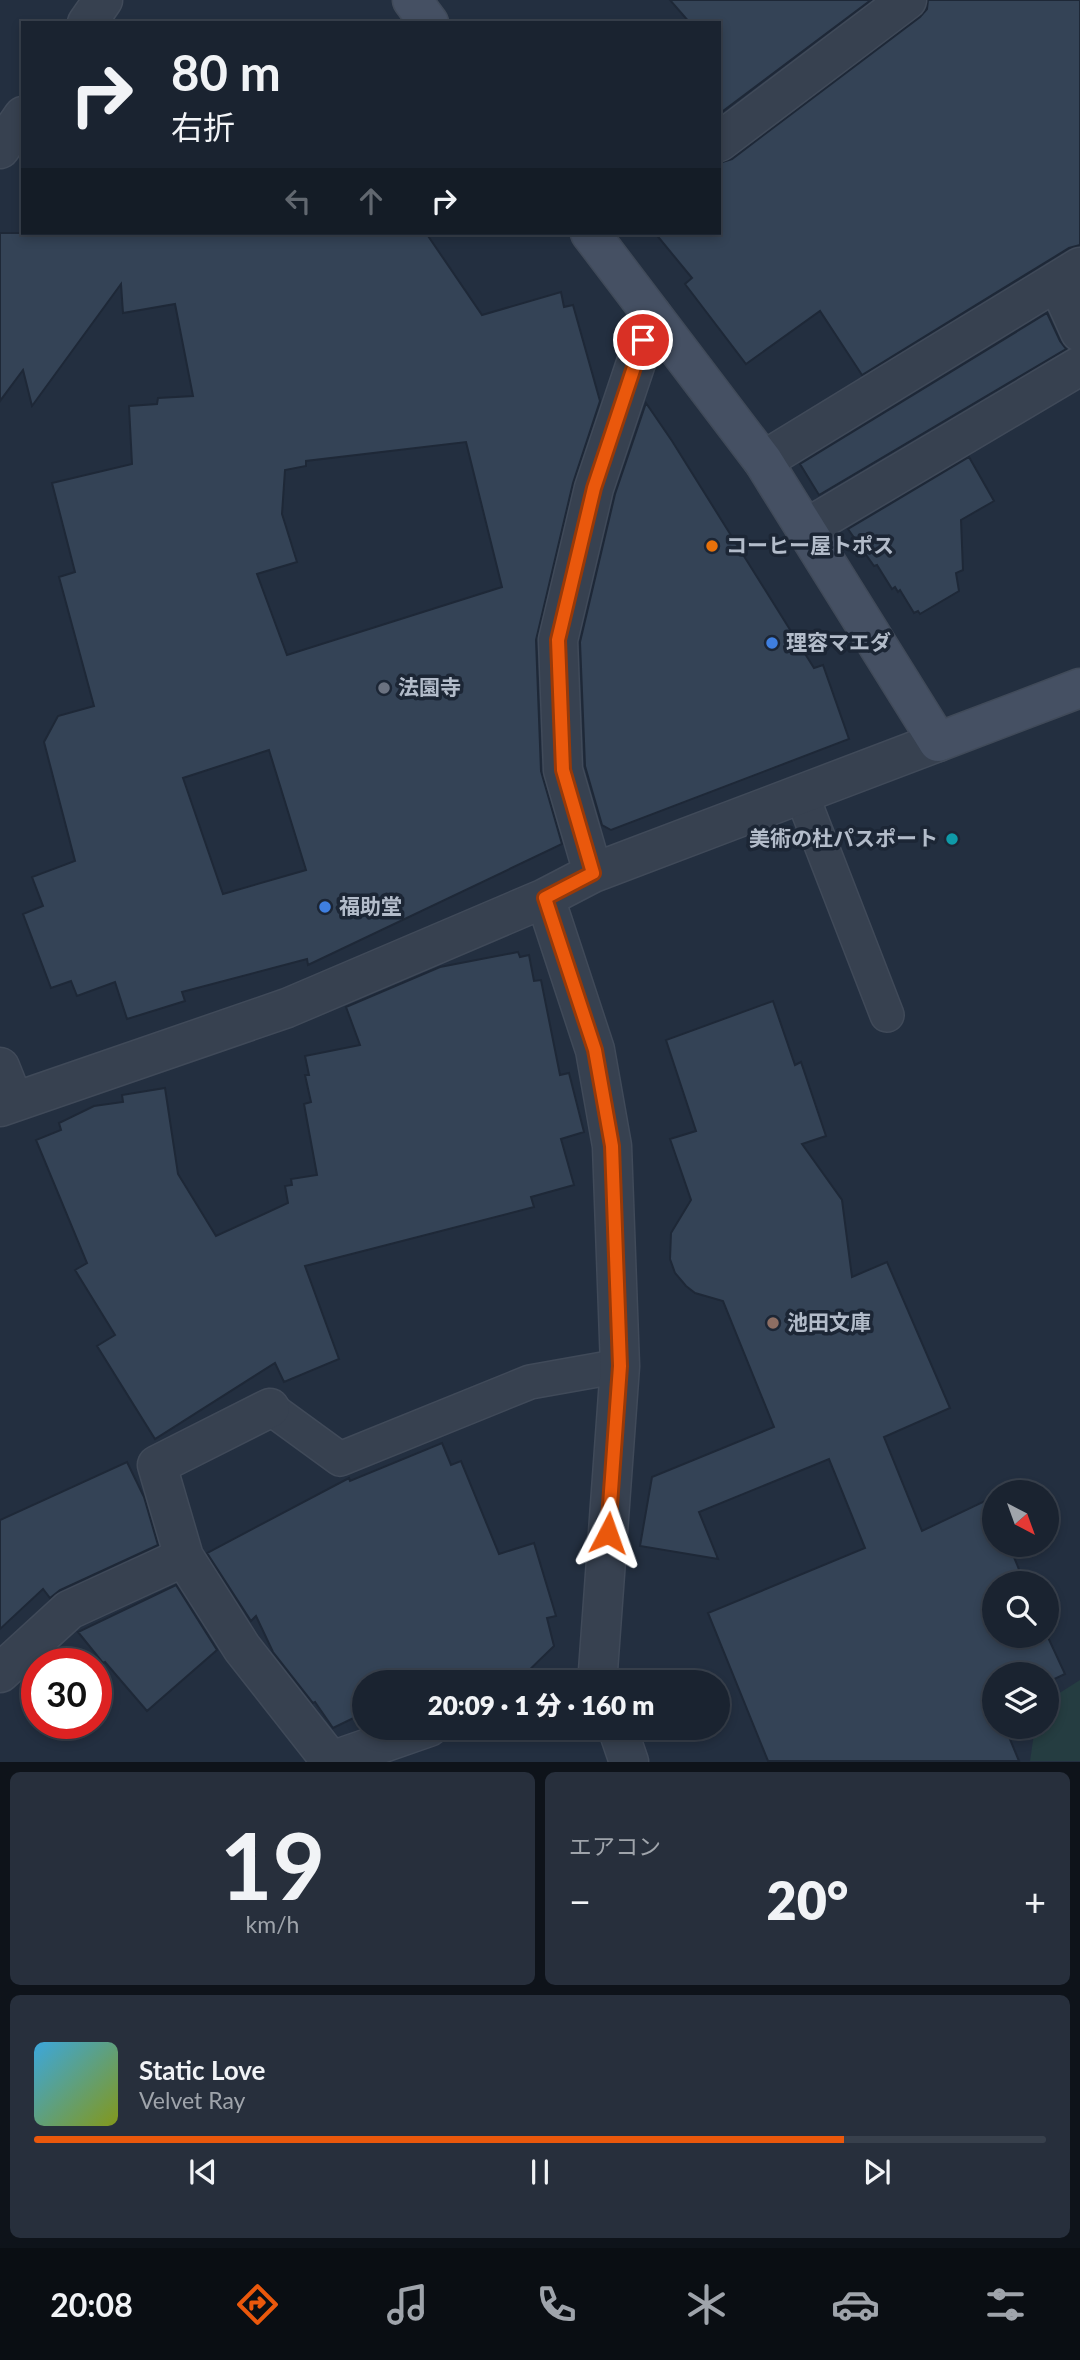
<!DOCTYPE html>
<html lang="ja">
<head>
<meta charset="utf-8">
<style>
	body { margin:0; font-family:Lato,"Noto Sans JP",sans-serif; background:#272f3c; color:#f1f3f6; height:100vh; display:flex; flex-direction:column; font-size:26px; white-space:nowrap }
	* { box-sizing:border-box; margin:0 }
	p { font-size:23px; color:#9fa4ab }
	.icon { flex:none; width:38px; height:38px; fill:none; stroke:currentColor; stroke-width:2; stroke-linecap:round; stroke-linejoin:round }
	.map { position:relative; height:1762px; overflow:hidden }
	.side { display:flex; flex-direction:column; gap:10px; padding:10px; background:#0e131a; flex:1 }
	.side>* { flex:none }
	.guide { position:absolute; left:21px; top:21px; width:700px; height:214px; border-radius:0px; box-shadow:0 4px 10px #0003,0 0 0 2px #38404c; background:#1a2330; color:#f1f3f6; overflow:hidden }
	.needle { width:46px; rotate:139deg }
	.buttons { position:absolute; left:982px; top:1480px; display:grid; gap:14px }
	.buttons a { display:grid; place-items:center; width:77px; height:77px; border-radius:50%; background:#1a2330; box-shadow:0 4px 10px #0003,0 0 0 2px #38404c; font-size:35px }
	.speed { position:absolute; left:21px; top:1648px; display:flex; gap:14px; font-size:35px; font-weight:700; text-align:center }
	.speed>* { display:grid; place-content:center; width:91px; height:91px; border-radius:50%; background:#1a2330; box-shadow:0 4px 10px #0003,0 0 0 2px #38404c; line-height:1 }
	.speed .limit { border:10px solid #d22; background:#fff; color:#111 }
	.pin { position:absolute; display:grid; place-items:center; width:60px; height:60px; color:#fff; margin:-30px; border:4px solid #fff; border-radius:50%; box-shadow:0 2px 7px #0007 }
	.me { position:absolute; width:77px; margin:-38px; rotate:4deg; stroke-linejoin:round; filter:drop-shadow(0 0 5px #0008) }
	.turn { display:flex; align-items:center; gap:24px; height:147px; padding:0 35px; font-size:32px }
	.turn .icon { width:91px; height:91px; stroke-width:2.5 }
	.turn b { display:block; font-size:49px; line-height:60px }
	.lanes { display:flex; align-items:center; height:66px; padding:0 35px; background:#0003; justify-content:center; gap:35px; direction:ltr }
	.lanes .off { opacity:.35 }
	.big { font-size:52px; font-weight:800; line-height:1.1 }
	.side .card { flex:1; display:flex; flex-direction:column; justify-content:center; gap:10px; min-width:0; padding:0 24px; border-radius:10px; background:#272f3c }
	.side .dial { align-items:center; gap:0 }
	.dial b { font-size:91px; line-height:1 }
	.song { display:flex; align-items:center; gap:21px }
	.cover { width:84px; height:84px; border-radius:10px; background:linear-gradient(135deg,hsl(200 70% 55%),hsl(70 70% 35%)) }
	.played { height:7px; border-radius:4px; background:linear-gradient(90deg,#ea580c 80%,#38404c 80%) }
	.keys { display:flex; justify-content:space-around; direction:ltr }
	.heat { display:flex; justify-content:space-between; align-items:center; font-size:38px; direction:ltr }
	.side .tiles { flex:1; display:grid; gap:10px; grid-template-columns:1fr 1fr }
	.card:last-child { grid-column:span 2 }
	.trip { position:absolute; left:352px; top:1670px; width:378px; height:70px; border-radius:35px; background:#1a2330; box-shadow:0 4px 10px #0003,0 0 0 2px #38404c; font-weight:800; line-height:70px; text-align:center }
	.tab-bar { display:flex; height:112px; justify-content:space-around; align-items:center; background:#0a0e13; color:#9fa4ab }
	.tab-bar .icon { width:49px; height:49px }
	.tab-bar .on { color:#ea580c }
	.tab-bar b { font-size:32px; color:#f1f3f6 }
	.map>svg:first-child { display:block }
</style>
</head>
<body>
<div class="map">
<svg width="1080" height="1762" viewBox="0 0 1080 1762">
	<rect width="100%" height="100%" fill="#232f40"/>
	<path fill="#253d41" d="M1080,1680V1761H1030L1035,1727H1046L1047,1701Z"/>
	<path fill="#344356" stroke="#1e2837" stroke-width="2" fill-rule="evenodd" d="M670,0H871L719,114V23H690Z
		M928,0H1080V245L1069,248L862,375L820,311L746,364L685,284L692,278L655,233H719V163L732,159L920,17L927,9Z
		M0,233H426L482,315L561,292L564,307L573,305L600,401L573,483L536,640L541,771L562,844L308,965L307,959L182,992L185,1001L127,1019L115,982L77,996L71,981L51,988L23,914L43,906L32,877L75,861L44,742L58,716L94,706L59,577L75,572L52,483L132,464L129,406L157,404L158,398L193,396L175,304L123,313L121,284L32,406L23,370L0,401ZM466,442L502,587L287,655L257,574L297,562L282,514L285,470L306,466V461ZM269,750L306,870L223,894L183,778Z
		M1047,313L1060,341L1066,349L819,495L800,464Z
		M646,403L672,441L814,668L823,665L849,739L611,830L602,825L585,766L580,642L615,494Z
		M969,457L994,501L961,520L963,570L956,573L959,591L920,614L918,611L914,613L900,590L898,592L895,587L892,589L877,565L874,566L848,529Z
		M518,952L520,957L529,955L534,981L541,980L560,1075L569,1073L584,1132L561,1139L574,1185L531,1197L534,1207L305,1266L339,1359L284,1382L275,1363L155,1439L97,1346L115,1335L75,1270L87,1263L36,1140L61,1130L59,1123L94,1106L123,1102L122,1095L165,1088L178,1174L216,1236L288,1203L285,1186L292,1185L291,1179L317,1175L304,1104L311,1102L305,1075H309L305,1056L360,1045L346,1007L440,967Z
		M773,1001L795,1065L801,1062L826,1136L802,1144L842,1200L852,1277L887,1262L950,1408L884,1437L922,1531L989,1499L994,1511V1545H1009L1025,1584H994V1636H1046V1633L1065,1674L1046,1683V1675H994V1727H1005L1019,1761H768L708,1613L865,1548L829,1459L699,1512L718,1559L640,1546L652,1477L774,1427L723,1301L695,1293L686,1286L675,1273L670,1259L671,1233L691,1200L670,1139L696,1131L666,1040Z
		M442,1443L451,1465L461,1461L499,1554L534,1543L556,1616L547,1618L554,1646L517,1682H364V1713L333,1728L315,1702L313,1703L273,1652L256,1616L251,1621L207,1553L349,1478L350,1481Z
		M127,1462L144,1497L158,1545L60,1590L50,1598L43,1589L0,1629V1520Z
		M176,1585L217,1650L147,1711L105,1662L103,1663L78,1632Z"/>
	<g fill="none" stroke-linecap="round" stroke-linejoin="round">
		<g stroke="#404a59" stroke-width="36">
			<path id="lane" d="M801,793L887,1015
				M270,1408L340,1459L530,1382L620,1366"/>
		</g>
		<g stroke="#404a59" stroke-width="41">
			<path id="street" d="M87,23L103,0
				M719,142L907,0
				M0,149L23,116
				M1057,281L1080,332
				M763,461L1080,267
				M805,529L1080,366
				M593,873L563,770L558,640L594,488L652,315
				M545,898L595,1050L612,1146L620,1366L598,1671L602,1682
				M0,1067L14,1102
				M0,1107L287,1008L545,898L593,873L938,742
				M270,1408L157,1465L184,1557L242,1648L330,1760
				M0,1673L69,1610L184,1557
				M617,1727L629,1762
				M328,1762L429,1727"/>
		</g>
		<g stroke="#404a59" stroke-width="41">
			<path id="secondary" d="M412,0L429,23
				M590,233L763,461L938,742L1080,688"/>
		</g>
		<use href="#lane" stroke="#374150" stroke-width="33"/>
		<use href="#street" stroke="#374150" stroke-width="38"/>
		<use href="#secondary" stroke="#455063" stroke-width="38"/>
	</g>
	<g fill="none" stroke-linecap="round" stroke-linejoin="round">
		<g stroke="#983908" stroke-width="18">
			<path id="route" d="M608,1533L620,1366L612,1146L595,1050L545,898L593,873L563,770L558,640L594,488L643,340"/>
		</g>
		<use href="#route" stroke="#ea580c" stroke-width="12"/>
	</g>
	<circle fill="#e8710a" stroke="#1c2635" stroke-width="2.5" cx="712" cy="546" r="7"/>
	<g fill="#3f7fe0" stroke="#1c2635" stroke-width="2.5">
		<circle cx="772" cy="643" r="7"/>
		<circle cx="325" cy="907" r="7"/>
	</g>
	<circle fill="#6b7280" stroke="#1c2635" stroke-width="2.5" cx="384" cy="688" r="7"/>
	<circle fill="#0f9aa8" stroke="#1c2635" stroke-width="2.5" cx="952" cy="839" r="7"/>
	<circle fill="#8d6e63" stroke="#1c2635" stroke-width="2.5" cx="773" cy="1323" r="7"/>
	<g text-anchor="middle" stroke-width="7" stroke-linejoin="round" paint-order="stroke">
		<g font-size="21" font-weight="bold" fill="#b3bcca" stroke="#1c2635" text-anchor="start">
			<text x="726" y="553">コーヒー屋トポス</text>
			<text x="786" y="650">理容マエダ</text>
			<text x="398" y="695">法園寺</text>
			<text x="938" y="846" text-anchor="end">美術の杜パスポート</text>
			<text x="339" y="914">福助堂</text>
			<text x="787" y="1330">池田文庫</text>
		</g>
	</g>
</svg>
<div class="buttons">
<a><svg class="needle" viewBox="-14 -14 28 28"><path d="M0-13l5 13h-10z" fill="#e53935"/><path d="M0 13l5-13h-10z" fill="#9fa4ab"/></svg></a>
<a><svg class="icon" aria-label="search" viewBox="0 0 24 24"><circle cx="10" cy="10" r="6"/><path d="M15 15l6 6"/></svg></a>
<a><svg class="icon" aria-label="layers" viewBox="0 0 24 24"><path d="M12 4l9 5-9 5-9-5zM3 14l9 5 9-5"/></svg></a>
</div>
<div class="speed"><div class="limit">30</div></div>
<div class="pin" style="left:643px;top:340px;background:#d93025"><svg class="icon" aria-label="arrive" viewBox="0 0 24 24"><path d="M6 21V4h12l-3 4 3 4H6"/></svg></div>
<svg class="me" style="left:608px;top:1533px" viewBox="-20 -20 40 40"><path d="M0-17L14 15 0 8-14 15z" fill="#ea580c" stroke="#fff" stroke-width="4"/></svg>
<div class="trip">20:09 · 1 分 · 160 m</div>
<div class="guide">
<div class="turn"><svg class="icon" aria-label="right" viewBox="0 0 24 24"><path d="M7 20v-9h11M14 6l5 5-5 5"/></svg><div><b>80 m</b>右折</div></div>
<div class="lanes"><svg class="icon off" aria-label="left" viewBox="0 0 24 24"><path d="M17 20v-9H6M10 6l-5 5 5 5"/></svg><svg class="icon off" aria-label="ahead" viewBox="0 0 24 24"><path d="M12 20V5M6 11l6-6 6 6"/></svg><svg class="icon" aria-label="right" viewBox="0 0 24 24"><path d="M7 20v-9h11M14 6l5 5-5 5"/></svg></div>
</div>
</div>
<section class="side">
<div class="tiles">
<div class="card dial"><b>19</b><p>km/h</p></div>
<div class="card"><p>エアコン</p>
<div class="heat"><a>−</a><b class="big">20°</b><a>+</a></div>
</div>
<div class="card">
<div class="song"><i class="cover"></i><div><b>Static Love</b><p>Velvet Ray</p></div></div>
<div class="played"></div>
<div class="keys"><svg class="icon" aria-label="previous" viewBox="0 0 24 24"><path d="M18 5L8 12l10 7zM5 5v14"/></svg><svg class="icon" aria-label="pause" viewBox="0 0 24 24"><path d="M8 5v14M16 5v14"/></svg><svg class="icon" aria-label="next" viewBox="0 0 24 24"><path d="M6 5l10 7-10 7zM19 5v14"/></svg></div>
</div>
</div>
</section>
<nav class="tab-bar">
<b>20:08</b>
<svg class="icon on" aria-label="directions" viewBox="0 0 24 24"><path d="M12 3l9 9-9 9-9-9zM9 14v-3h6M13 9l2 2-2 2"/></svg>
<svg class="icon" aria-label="music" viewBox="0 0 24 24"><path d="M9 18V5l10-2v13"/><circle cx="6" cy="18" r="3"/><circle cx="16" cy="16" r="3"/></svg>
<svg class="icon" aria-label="phone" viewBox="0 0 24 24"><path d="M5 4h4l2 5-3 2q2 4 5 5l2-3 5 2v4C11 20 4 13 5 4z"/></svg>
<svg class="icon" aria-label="climate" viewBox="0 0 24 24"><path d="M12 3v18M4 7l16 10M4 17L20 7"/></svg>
<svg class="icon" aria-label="car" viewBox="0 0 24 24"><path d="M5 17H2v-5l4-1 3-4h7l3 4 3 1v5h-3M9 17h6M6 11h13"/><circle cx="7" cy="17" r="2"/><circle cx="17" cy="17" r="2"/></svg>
<svg class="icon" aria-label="filters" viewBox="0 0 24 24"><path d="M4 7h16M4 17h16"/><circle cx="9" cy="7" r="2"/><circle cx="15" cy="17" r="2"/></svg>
</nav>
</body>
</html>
